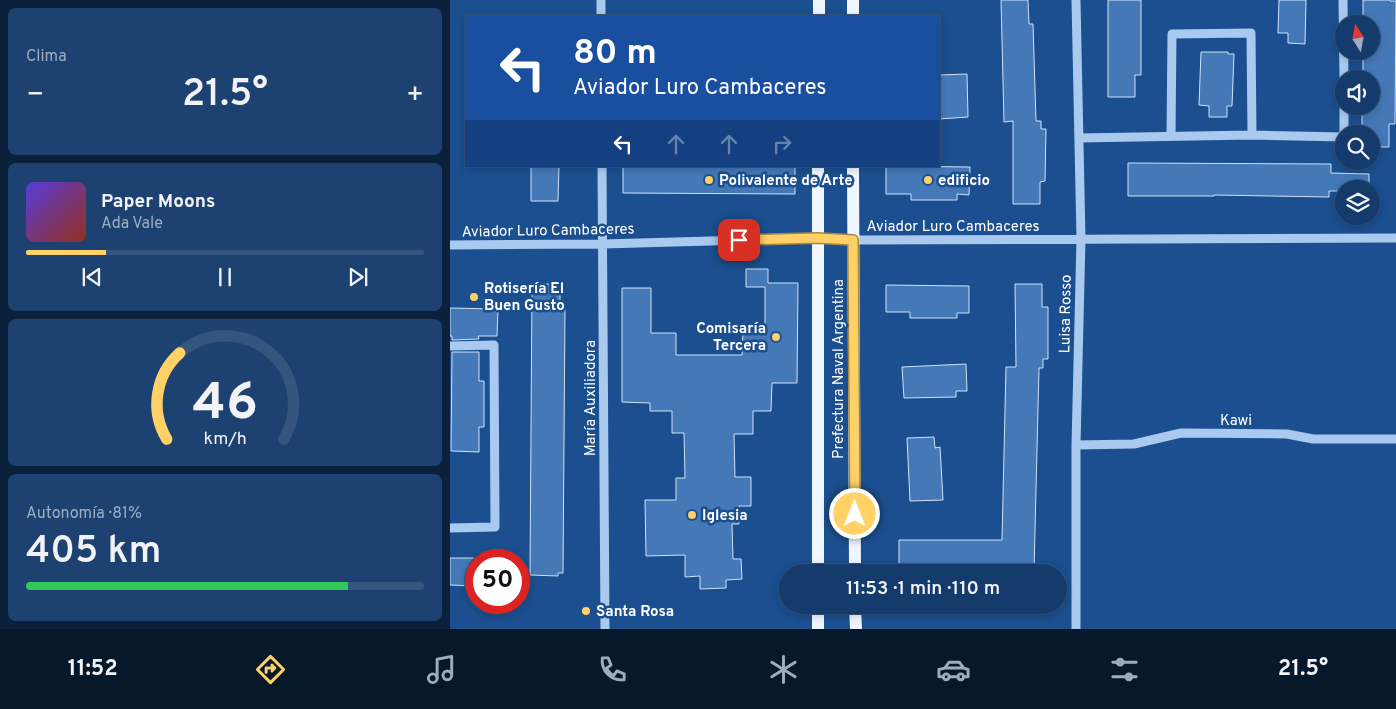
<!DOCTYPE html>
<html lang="es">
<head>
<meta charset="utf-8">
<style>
	body { margin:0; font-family:Overpass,sans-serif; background:#1d4271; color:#f1f3f6; height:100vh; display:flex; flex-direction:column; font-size:19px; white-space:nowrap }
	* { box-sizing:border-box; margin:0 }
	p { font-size:16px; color:#9dadc1 }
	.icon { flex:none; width:28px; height:28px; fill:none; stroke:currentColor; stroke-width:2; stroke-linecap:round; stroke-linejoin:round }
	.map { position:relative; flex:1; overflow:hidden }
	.details { display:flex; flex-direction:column; gap:8px; padding:8px; background:#0b203b; width:450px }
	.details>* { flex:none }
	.top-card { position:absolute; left:15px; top:15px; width:475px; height:152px; border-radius:0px; box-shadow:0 2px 8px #0003,0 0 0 1px #33557e; background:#1a4fa0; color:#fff; overflow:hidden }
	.needle { width:32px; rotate:349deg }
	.buttons { position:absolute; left:885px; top:15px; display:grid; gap:10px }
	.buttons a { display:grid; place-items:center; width:45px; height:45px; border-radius:50%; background:#143b6b; box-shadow:0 2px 8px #0003,0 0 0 1px #33557e; font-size:25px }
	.speed { position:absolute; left:15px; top:549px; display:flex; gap:10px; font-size:25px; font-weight:700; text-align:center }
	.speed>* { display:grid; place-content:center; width:65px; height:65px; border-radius:50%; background:#143b6b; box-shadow:0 2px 8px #0003,0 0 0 1px #33557e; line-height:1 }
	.speed .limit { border:8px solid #d22; background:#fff; color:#111 }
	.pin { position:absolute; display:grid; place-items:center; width:42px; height:42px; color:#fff; margin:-21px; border-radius:10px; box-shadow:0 2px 8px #0006 }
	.me { position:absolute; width:55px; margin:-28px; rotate:0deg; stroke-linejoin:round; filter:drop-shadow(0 0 4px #0008) }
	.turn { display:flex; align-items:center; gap:18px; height:105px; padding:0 25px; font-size:22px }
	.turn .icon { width:65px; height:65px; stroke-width:2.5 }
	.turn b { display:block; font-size:35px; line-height:42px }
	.lanes { display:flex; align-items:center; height:48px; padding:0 25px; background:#0003; justify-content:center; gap:25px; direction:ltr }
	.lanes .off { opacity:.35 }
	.big { font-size:38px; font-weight:600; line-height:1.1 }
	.details .card { flex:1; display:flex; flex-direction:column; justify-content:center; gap:8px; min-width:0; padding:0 18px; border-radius:8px; background:#1d4271 }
	.details .dial { align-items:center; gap:0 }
	.dial svg { height:130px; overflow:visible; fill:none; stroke:#33557e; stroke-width:7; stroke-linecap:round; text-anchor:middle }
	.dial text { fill:#f1f3f6; stroke:none }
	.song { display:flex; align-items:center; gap:15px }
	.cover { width:60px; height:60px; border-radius:8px; background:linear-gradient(135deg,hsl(250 70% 55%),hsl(10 70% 35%)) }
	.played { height:5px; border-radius:2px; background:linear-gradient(90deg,#ffd166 20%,#33557e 20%) }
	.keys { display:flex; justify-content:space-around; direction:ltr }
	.heat { display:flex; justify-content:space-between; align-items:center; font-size:28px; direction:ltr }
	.charge { height:8px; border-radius:4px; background:linear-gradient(90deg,#34c759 81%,#33557e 0) }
	.trip { position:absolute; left:329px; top:564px; width:288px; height:50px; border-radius:25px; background:#143b6b; box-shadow:0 2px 8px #0003,0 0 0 1px #33557e; font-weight:600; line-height:50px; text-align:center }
	.dock { display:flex; height:80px; justify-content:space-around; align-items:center; background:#08182b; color:#9dadc1 }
	.dock .icon { width:35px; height:35px }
	.dock .current { color:#ffd166 }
	.dock b { font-size:22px; color:#f1f3f6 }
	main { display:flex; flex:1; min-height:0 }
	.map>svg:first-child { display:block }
</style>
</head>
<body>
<main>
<section class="details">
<div class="card"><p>Clima</p>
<div class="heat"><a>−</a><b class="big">21.5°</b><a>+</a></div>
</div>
<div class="card">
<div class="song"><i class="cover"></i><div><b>Paper Moons</b><p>Ada Vale</p></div></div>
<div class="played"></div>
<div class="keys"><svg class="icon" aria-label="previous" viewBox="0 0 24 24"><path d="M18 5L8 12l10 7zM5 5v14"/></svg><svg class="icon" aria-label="pause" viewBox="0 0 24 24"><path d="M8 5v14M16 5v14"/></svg><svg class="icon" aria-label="next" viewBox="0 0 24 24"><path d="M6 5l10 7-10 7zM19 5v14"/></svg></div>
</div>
<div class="card dial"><svg viewBox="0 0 100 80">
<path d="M14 69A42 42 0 1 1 86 69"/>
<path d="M14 69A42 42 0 0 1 22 16" stroke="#ffd166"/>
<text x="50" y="56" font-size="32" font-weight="700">46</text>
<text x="50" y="72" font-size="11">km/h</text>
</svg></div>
<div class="card"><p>Autonomía · 81%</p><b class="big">405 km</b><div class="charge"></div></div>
</section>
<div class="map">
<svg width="946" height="629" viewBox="0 0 946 629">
	<rect width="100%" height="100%" fill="#1b4f8f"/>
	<path fill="#4478b7" stroke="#cfe3fa" d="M551,0H578L579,24H583L586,121H591V129H596L595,181L590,182V204H563V121L554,122Z
		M658,0H691V75H685V97H658Z
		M829,0H856L855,44L838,43V33H828Z
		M913,0H940V1H946L945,124H939V147H921V134H912V106H921V79H913V51H921V24H913Z
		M751,52H778V54H784L782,106H777V117H759V106L749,105Z
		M517,74L518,117L489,119V75Z
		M678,163L881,164V173L919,174V189H894V191H879V197L764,195V196H678Z
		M81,166H109L108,201H81Z
		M173,166H345V194L173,193Z
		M436,166L520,167L519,195L507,194V200H461V194H436Z
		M296,269H318V283H348L347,383H322L321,411H303V434H284L285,477H301V506H289V524H282L283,559H291L292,579L276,580V588L250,589V576L235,577V555L196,556L195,500H226V478H235L234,433H222V411H200V403L172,402V288H201V333H226V355H292L293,329L315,330V287H296Z
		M82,284H110V309H115L113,573H108V576L80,575Z
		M565,284H592V307H598V359H593V368H589L584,572H449V540H552L556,367H566Z
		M436,285L519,286V313H507V318H460V312H436Z
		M0,308L48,309L47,336H28L29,339L2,340V336H0Z
		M2,352H29V381H34V427H29V452L1,451Z
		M516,364L517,391H506V397L454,398L452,367Z
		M484,437L485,448L490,447L493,500L460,501L457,438Z
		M0,558H26V586L0,585Z"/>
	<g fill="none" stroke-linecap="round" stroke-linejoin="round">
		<path stroke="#a9c9ee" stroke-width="9" d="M151,0V16
			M626,0L631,239L626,445V629
			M893,0L894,79
			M894,106V134
			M721,136L722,34L801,33L802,135
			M629,138L802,135L894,137
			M152,166L155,629
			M0,245L153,244L367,238L403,240L946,238
			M0,346L44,345L45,527L0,528
			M626,445L684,444L731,433L837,434L863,439H946"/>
		<path stroke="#f0f6ff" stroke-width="12" d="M403,0V16
			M369,16V0
			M368,166V572
			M403,166L405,572
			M368,605V629
			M405,605L406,629"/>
	</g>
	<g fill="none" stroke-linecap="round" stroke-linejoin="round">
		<g stroke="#a68842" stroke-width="12">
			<path id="route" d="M289,240L367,238L403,240L405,514"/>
		</g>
		<use href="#route" stroke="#ffd166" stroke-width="9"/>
	</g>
	<g fill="#ffd166" stroke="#1b4f8f" stroke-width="2">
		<circle cx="259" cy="180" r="5"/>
		<circle cx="478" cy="180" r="5"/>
		<circle cx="24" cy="297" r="5"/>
		<circle cx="326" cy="337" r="5"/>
		<circle cx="242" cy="515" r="5"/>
		<circle cx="136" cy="611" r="5"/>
	</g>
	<g text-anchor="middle" stroke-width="5" stroke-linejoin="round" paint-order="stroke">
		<g font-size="15" font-weight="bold" fill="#fff" stroke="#1b4f8f" text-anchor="start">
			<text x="269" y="185">Polivalente de Arte</text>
			<text x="488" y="185">edificio</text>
			<text x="34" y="293">Rotisería El<tspan x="34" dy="17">Buen Gusto</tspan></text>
			<text x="316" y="333" text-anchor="end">Comisaría<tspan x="316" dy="17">Tercera</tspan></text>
			<text x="252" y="520">Iglesia</text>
			<text x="146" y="616">Santa Rosa</text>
		</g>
		<g font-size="15" fill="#fff" stroke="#1b4f8f">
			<text x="503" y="231">Aviador Luro Cambaceres</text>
			<text transform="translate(98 230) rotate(-1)" y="5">Aviador Luro Cambaceres</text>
			<text transform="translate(615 314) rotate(-89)" y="5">Luisa Rosso</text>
			<text transform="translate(388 369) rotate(-90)" y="5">Prefectura Naval Argentina</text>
			<text transform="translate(140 398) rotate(-90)" y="5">María Auxiliadora</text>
			<text x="786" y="425">Kawi</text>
		</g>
	</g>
</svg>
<div class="buttons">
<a><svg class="needle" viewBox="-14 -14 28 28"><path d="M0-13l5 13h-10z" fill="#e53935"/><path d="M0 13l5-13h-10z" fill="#9dadc1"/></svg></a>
<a><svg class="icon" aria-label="sound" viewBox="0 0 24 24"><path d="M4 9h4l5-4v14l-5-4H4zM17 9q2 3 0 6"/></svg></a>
<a><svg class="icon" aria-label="search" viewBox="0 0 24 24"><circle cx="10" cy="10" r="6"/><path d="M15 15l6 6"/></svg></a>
<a><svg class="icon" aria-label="layers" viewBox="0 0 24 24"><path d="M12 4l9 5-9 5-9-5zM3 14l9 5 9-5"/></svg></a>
</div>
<div class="speed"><div class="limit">50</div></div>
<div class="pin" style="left:289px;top:240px;background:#d93025"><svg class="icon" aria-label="arrive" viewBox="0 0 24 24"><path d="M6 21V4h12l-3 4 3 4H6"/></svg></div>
<svg class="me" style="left:405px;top:514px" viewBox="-20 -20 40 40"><circle r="17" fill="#ffd166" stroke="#fff" stroke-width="3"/><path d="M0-11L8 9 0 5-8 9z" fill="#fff"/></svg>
<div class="trip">11:53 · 1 min · 110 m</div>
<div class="top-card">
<div class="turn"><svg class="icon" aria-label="left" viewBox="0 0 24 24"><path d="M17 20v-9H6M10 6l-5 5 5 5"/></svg><div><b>80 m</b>Aviador Luro Cambaceres</div></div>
<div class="lanes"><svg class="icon" aria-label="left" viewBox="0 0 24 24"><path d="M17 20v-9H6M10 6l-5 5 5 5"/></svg><svg class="icon off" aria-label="ahead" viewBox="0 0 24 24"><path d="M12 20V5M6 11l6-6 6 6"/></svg><svg class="icon off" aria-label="ahead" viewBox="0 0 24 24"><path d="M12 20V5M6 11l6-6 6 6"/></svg><svg class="icon off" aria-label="right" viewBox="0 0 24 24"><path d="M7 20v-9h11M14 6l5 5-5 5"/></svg></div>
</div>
</div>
</main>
<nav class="dock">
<b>11:52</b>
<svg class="icon current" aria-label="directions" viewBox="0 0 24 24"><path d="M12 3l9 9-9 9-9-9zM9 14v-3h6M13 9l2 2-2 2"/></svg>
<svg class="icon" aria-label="music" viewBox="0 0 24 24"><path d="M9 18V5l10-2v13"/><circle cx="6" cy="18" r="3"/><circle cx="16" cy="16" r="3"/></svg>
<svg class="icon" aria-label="phone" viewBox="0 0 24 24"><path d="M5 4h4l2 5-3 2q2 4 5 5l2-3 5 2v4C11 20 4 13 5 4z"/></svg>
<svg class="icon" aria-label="climate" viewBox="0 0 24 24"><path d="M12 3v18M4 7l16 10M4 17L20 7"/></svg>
<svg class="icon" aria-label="car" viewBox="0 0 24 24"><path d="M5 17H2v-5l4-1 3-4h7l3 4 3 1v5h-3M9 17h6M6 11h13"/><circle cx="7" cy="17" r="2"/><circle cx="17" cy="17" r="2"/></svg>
<svg class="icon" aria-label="filters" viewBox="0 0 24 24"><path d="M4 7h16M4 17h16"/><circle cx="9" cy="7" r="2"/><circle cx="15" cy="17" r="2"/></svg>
<b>21.5°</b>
</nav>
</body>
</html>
